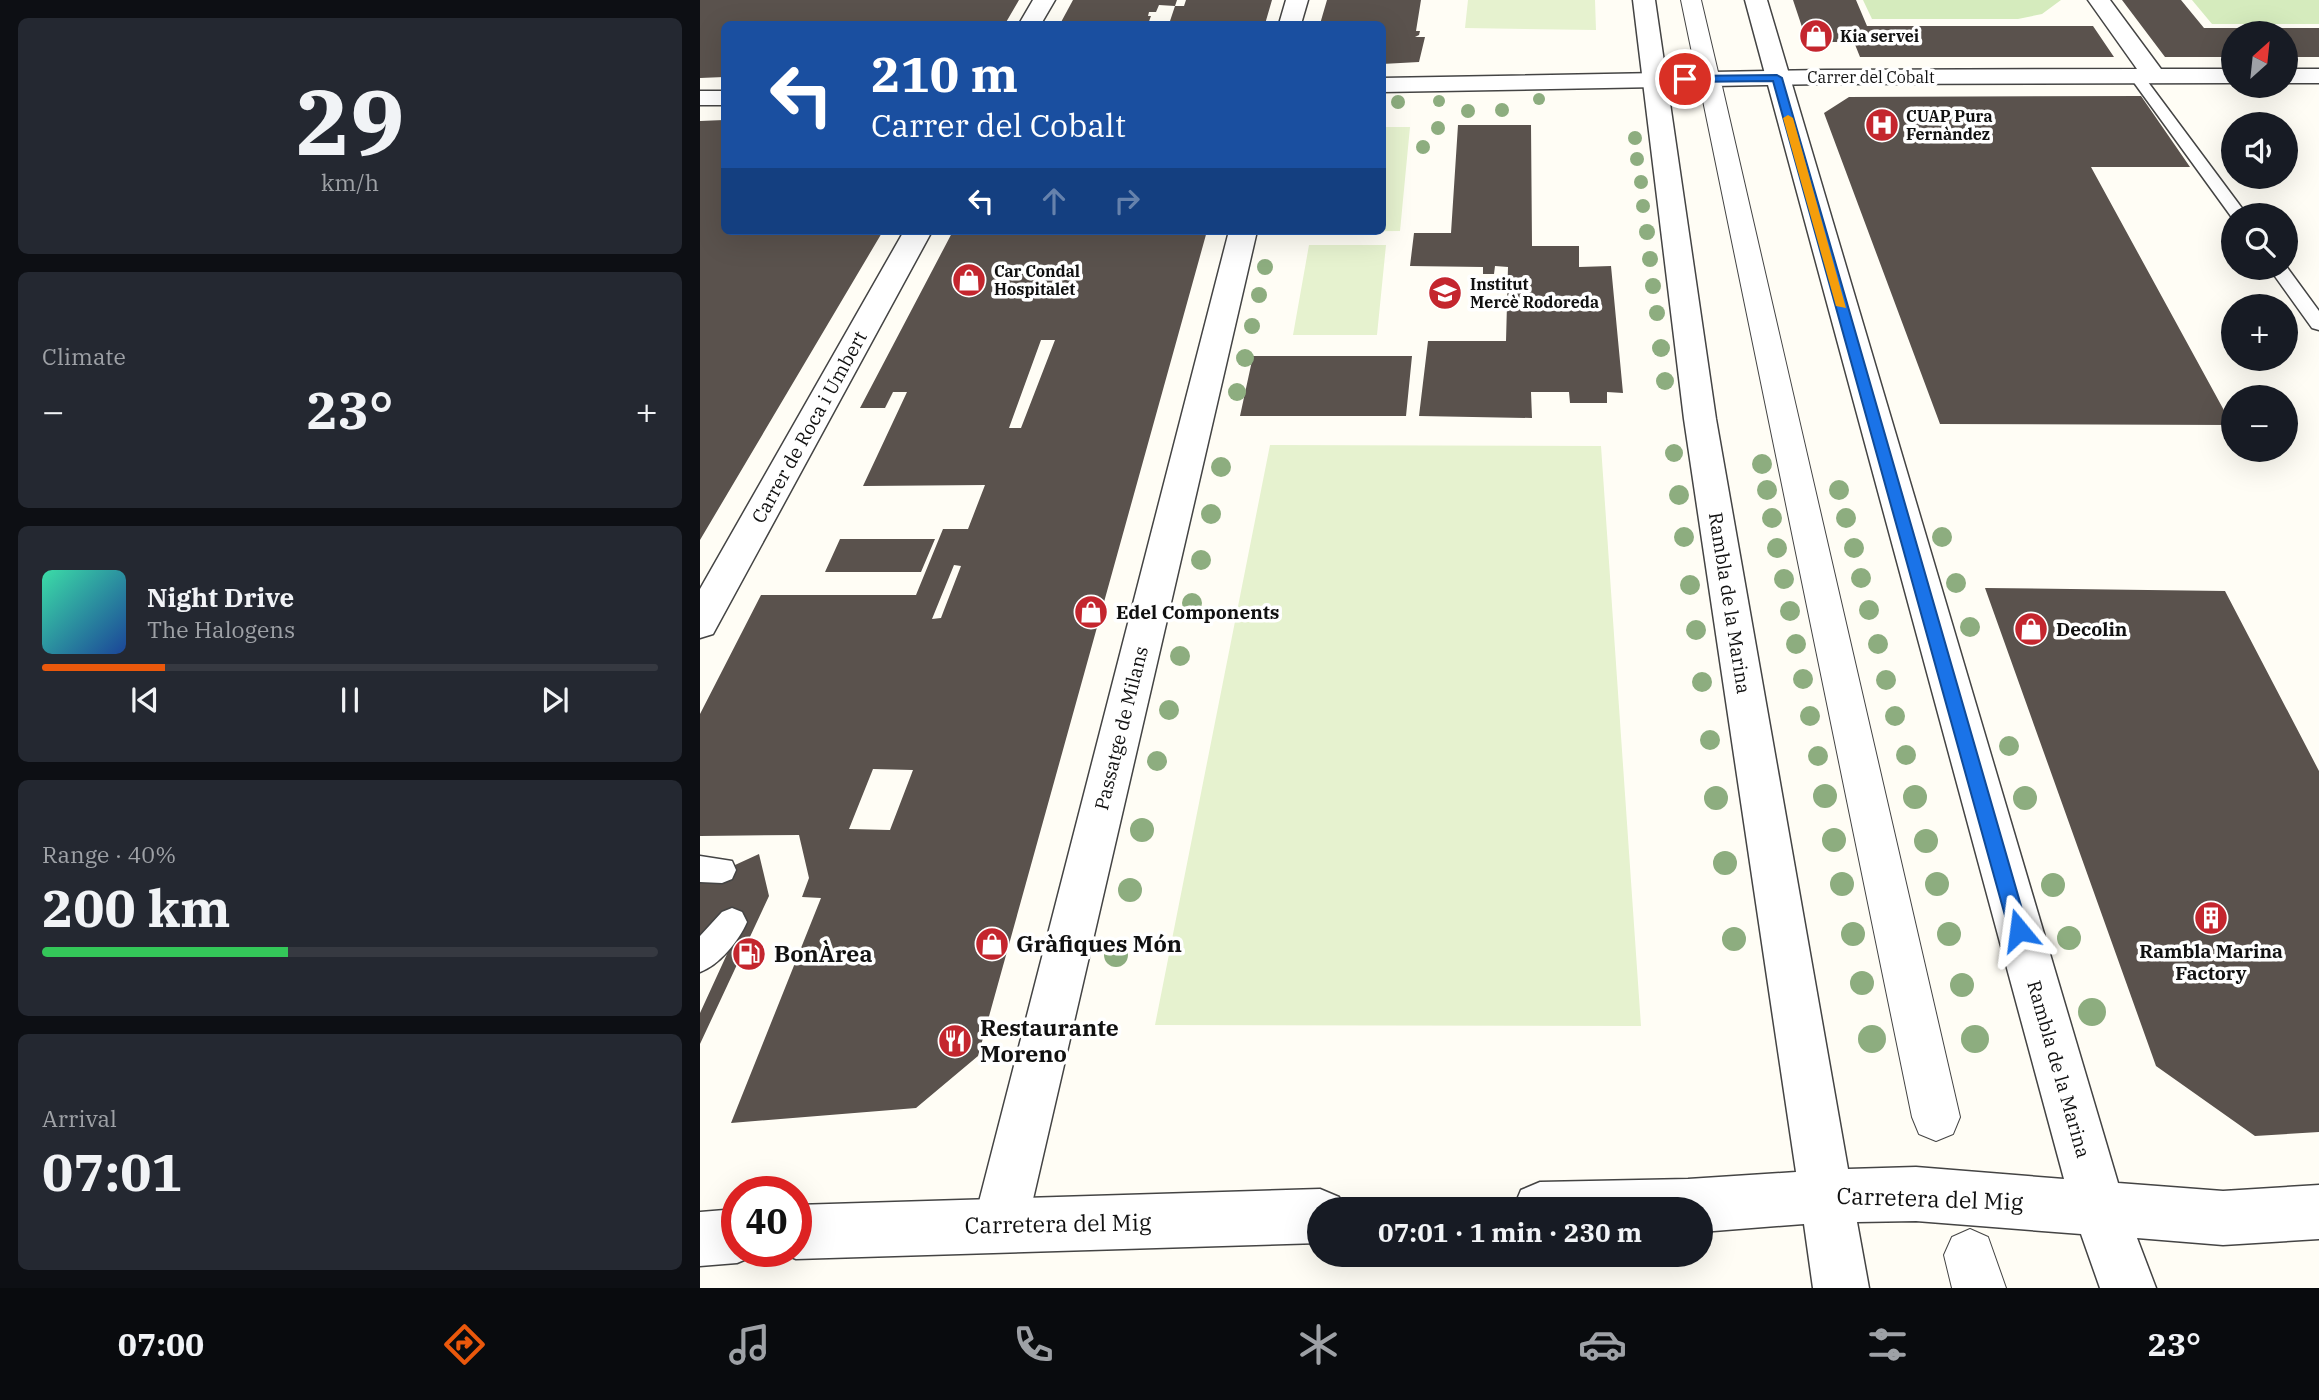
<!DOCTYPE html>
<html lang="en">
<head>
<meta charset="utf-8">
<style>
	body { margin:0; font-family:"IBM Plex Serif",serif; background:#242831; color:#f1f3f6; height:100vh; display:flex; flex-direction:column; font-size:26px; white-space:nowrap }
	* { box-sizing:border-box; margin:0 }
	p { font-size:23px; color:#9ea1a6 }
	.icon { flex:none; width:38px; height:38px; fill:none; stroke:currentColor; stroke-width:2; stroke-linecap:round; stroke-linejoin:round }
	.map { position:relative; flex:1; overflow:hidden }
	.drawer { display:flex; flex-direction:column; gap:18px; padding:18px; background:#0d0f14; width:700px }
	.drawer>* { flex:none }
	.hud { position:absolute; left:21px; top:21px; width:665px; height:214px; border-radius:10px; box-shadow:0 7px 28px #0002; background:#1a4fa0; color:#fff; overflow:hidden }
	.needle { width:46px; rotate:27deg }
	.tools { position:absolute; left:1521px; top:21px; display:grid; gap:14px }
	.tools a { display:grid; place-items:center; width:77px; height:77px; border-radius:50%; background:#171b24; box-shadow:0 7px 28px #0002; font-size:35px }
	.speed { position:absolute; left:21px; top:1176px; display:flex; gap:14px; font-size:35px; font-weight:700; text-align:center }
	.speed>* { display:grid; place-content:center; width:91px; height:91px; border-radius:50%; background:#171b24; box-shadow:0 7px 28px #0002; line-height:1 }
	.speed .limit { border:10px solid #d22; background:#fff; color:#111 }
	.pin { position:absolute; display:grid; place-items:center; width:60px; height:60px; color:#fff; margin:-30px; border:4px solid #fff; border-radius:50%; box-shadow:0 2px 7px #0007 }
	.me { position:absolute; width:77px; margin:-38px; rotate:344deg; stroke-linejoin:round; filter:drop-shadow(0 0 5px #0008) }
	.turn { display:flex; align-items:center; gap:24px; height:147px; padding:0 35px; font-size:32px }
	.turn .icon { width:91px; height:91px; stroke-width:2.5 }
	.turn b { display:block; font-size:49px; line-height:60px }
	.lanes { display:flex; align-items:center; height:66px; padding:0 35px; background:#0003; justify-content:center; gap:35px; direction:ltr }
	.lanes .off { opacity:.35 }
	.big { font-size:52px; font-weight:800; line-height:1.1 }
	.drawer .card { flex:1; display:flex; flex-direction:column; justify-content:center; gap:10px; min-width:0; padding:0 24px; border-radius:10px; background:#242831 }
	.drawer .dial { align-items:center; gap:0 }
	.dial b { font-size:91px; line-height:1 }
	.song { display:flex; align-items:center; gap:21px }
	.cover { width:84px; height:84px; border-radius:10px; background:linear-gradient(135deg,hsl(160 70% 55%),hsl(220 70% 35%)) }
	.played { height:7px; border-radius:4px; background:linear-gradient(90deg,#ea580c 20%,#363941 20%) }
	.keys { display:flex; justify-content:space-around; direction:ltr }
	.heat { display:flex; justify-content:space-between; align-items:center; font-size:38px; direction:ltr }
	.charge { height:10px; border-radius:5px; background:linear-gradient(90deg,#34c759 40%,#363941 0) }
	.trip { position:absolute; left:607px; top:1197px; width:406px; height:70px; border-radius:35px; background:#171b24; box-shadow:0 7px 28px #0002; font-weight:800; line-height:70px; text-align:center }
	.tabs { display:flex; height:112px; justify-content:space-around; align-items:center; background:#090b0e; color:#9ea1a6 }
	.tabs .icon { width:49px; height:49px }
	.tabs .on { color:#ea580c }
	.tabs b { font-size:32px; color:#f1f3f6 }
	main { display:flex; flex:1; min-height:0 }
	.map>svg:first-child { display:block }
</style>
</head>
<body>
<main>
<section class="drawer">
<div class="card dial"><b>29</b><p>km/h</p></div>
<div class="card"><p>Climate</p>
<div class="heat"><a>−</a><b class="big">23°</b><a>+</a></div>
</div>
<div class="card">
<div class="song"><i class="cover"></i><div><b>Night Drive</b><p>The Halogens</p></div></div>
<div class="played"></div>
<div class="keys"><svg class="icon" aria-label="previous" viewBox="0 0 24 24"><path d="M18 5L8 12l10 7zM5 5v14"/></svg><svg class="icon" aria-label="pause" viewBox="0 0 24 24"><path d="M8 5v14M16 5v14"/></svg><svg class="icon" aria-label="next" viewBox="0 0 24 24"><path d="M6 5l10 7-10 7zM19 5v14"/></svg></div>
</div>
<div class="card"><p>Range · 40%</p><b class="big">200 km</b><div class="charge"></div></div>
<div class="card"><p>Arrival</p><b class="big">07:01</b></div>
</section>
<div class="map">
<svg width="1619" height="1288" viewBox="0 0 1619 1288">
	<rect width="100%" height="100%" fill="#fffdf5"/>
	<path fill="#d5ebbd" d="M1163,0H1361L1342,14L1318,19H1172Z
		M1492,0H1619V24H1512Z"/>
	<path fill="#e6f2cf" d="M768,0H895L896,30L765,28Z
		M683,127H710L700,231L600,232L682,231Z
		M609,245H686L677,335H593Z
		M570,445L901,446L941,1026L455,1025Z"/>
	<path fill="#5a524d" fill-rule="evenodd" d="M0,0H319L305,24H24V77L0,78Z
		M373,0H477L475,6H484L486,0H572L565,24H469L475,6L459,5L456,12H449L448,16H451L448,24H360Z
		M627,0H721L716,31H720L719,35L715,37H725L719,62L682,64V24H620Z
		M1093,0H1156L1167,26H1393L1414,57H1160L1154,42H1107Z
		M1422,0H1481L1504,28H1619V57H1586V33H1533V57H1465Z
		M1441,96L1490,167H1391L1532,425L1240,424L1124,113L1149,97Z
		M24,120V231H183L0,540V121Z
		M758,125H831L832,246H879V267L911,266L923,393L907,392V403H870L869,392H831L832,418L719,416L728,341H806L808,267L795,266L794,274H783V267L710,266L714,233H751Z
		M253,231H507L278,1056L216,1108L31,1123L121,898L102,897L109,878L99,835L0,836V714L61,595H216L243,529H268L285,485L163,486L207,392H193L185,408H160ZM341,340H355L321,428H309ZM254,565L261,566L244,610L241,618L232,619ZM173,769L213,770L190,830L149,829Z
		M553,356H712L706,416H540Z
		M140,539H235L221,572H125Z
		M1285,588L1525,591L1619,771V1132L1555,1136L1456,1066Z
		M59,854L69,896L0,1044V1013L44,917L0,937V881Z"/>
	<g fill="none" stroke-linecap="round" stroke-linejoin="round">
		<g stroke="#444" stroke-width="3">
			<path id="service" d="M1437,73L1442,74L1547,215H1533V219L1430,77Z
				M1586,266L1619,311V330L1612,328L1569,268Z
				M0,856L32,861L36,870L32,879L22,883L0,882Z
				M32,908L42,912L47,922C39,941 19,965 0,972V936L22,912Z"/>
		</g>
		<g stroke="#444" stroke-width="2">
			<path id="pedestrian" d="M981,0H1001L1018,72L1015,77L1007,79L996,72Z
				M1011,79L1022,86L1260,1117L1253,1134L1236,1141L1219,1134L1212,1117L1000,86Z
				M1270,1229L1288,1237L1306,1288H1252L1244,1255L1252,1237Z"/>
		</g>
		<g stroke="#444" stroke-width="3">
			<path id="minor" d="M333,0H355L341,24H319Z
				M586,0H608L601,24H579Z
				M1388,0H1410L1461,69H1533V83L1126,84L682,92V78L1126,70L1437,69Z
				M1586,69H1619V83H1586Z
				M0,91H24V105H0Z
				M204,231H232L13,634L0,638V589Z
				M529,231H557L327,1225L319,1244L300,1252L281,1244L273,1225Z"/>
		</g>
		<g stroke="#444" stroke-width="3">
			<path id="tertiary" d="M933,0H955L1016,419L1148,1169L1216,1167L1364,1179L1045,0H1067L1418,1183L1523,1191L1619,1185V1239L1523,1245L1437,1238L1456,1288H1400L1381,1234L1216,1221L1157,1222L1169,1288H1113L1104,1224L1001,1232V1209H813L821,1190L840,1182L988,1179L1096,1172L984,419Z
				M620,1189L639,1197L644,1209H620V1243L96,1259L77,1251H96V1205Z
				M37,1209V1251H58L56,1255L37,1263L0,1266V1212Z"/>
		</g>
		<use href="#service" fill="#fff" fill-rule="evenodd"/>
		<use href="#pedestrian" fill="#fff" fill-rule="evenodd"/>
		<use href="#minor" fill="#fff" fill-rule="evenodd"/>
		<use href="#tertiary" fill="#fff" fill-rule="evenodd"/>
	</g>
	<g fill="#8dad7f">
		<circle cx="839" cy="99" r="6"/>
		<circle cx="739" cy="101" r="6"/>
		<circle cx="698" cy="102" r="7"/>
		<circle cx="802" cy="110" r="7"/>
		<circle cx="768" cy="111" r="7"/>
		<circle cx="738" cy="128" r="7"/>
		<circle cx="935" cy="138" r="7"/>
		<circle cx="723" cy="147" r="7"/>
		<circle cx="937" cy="159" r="7"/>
		<circle cx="941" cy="182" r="7"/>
		<circle cx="943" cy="206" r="7"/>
		<circle cx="947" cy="232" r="8"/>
		<circle cx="950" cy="259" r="8"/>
		<circle cx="565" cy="267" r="8"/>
		<circle cx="953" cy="286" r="8"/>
		<circle cx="559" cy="295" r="8"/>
		<circle cx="957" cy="313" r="8"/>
		<circle cx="552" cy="326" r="8"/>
		<circle cx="961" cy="348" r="9"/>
		<circle cx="545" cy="358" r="9"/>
		<circle cx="965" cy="381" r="9"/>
		<circle cx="537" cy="392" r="9"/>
		<circle cx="974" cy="453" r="9"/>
		<circle cx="1062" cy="464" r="10"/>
		<circle cx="521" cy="467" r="10"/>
		<circle cx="1067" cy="490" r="10"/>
		<circle cx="1139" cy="490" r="10"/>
		<circle cx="979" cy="495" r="10"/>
		<circle cx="511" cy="514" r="10"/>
		<circle cx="1072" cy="518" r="10"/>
		<circle cx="1146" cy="518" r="10"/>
		<circle cx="984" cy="537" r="10"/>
		<circle cx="1242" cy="537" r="10"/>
		<circle cx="1077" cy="548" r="10"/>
		<circle cx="1154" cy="548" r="10"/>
		<circle cx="501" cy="560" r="10"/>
		<circle cx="1161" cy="578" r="10"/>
		<circle cx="1084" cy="579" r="10"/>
		<circle cx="1256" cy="583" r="10"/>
		<circle cx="990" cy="585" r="10"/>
		<circle cx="492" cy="603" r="10"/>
		<circle cx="1169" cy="610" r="10"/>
		<circle cx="1090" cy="611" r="10"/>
		<circle cx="1270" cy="627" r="10"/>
		<circle cx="996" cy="630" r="10"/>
		<circle cx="1096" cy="644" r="10"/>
		<circle cx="1178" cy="644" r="10"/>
		<circle cx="480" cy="656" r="10"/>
		<circle cx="1103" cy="679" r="10"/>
		<circle cx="1186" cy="680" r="10"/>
		<circle cx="1002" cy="682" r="10"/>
		<circle cx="469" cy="710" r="10"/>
		<circle cx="1110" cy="716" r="10"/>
		<circle cx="1195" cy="716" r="10"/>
		<circle cx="1010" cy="740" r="10"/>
		<circle cx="1309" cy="746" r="10"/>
		<circle cx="1206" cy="755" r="10"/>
		<circle cx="1118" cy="756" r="10"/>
		<circle cx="457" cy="761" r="10"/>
		<circle cx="1125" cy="796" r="12"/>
		<circle cx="1215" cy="797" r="12"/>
		<circle cx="1016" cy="798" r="12"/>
		<circle cx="1325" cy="798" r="12"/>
		<circle cx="442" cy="830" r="12"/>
		<circle cx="1134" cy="840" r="12"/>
		<circle cx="1226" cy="841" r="12"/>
		<circle cx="1025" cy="863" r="12"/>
		<circle cx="1142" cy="884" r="12"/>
		<circle cx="1237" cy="884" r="12"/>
		<circle cx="1353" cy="885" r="12"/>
		<circle cx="430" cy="890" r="12"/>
		<circle cx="1153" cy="934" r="12"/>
		<circle cx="1249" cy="934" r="12"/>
		<circle cx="1369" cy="938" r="12"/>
		<circle cx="1034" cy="939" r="12"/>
		<circle cx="416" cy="955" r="12"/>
		<circle cx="1162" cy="983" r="12"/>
		<circle cx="1262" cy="985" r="12"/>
		<circle cx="1392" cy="1012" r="14"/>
		<circle cx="1172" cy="1039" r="14"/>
		<circle cx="1275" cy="1039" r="14"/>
	</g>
	<path fill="#1a73e8" stroke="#114b97" stroke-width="2" d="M1077,75L1082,78L1328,930L1325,936L1319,939L1312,936L1309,930L1073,81L985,82L980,79L985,76Z"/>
	<path fill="#f59e0b" d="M1088,115L1093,118L1146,308L1136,306L1083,118Z"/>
	<defs>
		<g id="shop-disc" transform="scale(1.75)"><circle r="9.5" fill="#c4262e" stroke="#fff"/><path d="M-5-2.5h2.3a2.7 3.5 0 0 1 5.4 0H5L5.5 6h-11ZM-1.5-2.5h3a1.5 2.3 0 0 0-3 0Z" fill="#fff"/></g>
		<g id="hospital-disc" transform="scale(1.75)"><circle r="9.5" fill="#c4262e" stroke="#fff"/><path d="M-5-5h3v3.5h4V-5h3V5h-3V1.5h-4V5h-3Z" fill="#fff"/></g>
		<g id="school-disc" transform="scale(1.75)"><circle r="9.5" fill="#c4262e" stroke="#fff"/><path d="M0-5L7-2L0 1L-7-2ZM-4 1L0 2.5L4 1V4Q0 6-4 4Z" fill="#fff"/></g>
		<g id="building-disc" transform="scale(1.75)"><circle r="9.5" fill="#c4262e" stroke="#fff"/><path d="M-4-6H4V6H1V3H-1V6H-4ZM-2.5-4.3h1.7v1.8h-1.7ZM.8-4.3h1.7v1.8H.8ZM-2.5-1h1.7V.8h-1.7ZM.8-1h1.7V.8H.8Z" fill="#fff"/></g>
		<g id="fuel-disc" transform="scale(1.75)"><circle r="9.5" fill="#c4262e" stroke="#fff"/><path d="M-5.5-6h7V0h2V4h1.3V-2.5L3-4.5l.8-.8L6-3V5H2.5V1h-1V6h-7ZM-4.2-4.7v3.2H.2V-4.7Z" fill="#fff"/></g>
		<g id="restaurant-disc" transform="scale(1.75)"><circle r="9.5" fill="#c4262e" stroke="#fff"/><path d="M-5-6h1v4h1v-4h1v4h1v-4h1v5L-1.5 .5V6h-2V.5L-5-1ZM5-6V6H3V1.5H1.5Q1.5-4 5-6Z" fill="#fff"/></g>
	</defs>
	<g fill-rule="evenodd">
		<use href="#shop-disc" x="1116" y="36"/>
		<use href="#hospital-disc" x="1182" y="125"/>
		<use href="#shop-disc" x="269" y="280"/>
		<use href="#school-disc" x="745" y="293"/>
		<use href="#shop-disc" x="391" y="612"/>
		<use href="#shop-disc" x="1331" y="629"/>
		<use href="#building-disc" x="1511" y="918"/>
		<use href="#shop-disc" x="292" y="944"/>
		<use href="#fuel-disc" x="49" y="954"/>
		<use href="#restaurant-disc" x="255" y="1041"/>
	</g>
	<g text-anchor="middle" stroke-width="7" stroke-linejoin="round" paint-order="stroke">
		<g font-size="16" font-weight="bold" fill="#111" stroke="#fff" text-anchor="start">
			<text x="1140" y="42">Kia servei</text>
			<text x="1206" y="122">CUAP Pura<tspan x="1206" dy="18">Fernàndez</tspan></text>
			<text x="294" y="277">Car Condal<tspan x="294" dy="18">Hospitalet</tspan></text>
			<text x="770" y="290">Institut<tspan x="770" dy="18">Mercè Rodoreda</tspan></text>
		</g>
		<g font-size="16" fill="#111" stroke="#fff">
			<text x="1171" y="83">Carrer del Cobalt</text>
		</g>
		<g font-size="19" fill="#111" stroke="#fff">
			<text transform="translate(109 427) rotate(-61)" y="7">Carrer de Roca i Umbert</text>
			<text transform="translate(1030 603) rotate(81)" y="7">Rambla de la Marina</text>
			<text transform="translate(421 728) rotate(-76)" y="7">Passatge de Milans</text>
			<text transform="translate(1359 1069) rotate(74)" y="7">Rambla de la Marina</text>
		</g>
		<g font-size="19" font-weight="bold" fill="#111" stroke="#fff" text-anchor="start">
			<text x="416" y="619">Edel Components</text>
			<text x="1356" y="636">Decolin</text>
			<text x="1511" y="958" text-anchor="middle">Rambla Marina<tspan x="1511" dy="22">Factory</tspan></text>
		</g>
		<g font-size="23" font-weight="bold" fill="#111" stroke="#fff" text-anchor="start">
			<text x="316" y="952">Gràfiques Món</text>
			<text x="74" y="962">BonÀrea</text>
			<text x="280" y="1036">Restaurante<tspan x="280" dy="26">Moreno</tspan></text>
		</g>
		<g font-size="23" fill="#111" stroke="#fff">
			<text transform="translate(1230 1199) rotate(2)" y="8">Carretera del Mig</text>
			<text transform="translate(358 1224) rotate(-1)" y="8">Carretera del Mig</text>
		</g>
	</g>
</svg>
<div class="tools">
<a><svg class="needle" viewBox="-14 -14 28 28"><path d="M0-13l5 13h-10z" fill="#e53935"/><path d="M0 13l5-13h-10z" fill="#9ea1a6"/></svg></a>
<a><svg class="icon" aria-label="sound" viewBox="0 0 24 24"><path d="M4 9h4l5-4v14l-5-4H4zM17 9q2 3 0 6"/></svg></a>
<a><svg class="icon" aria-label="search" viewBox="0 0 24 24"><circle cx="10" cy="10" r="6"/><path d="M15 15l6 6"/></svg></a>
<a>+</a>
<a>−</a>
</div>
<div class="speed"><div class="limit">40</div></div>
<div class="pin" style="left:985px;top:79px;background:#d93025"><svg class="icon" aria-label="arrive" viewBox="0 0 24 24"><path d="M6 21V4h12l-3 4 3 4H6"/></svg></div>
<svg class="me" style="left:1319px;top:930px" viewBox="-20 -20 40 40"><path d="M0-17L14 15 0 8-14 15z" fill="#1a73e8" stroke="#fff" stroke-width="4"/></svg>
<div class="trip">07:01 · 1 min · 230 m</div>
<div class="hud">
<div class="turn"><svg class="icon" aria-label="left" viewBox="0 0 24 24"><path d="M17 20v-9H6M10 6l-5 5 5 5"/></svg><div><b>210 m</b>Carrer del Cobalt</div></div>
<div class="lanes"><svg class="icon" aria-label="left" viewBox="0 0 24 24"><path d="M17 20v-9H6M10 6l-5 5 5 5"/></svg><svg class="icon off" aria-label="ahead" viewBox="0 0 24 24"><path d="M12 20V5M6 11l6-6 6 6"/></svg><svg class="icon off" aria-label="right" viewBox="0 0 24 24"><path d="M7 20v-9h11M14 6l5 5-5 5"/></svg></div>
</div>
</div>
</main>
<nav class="tabs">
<b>07:00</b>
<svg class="icon on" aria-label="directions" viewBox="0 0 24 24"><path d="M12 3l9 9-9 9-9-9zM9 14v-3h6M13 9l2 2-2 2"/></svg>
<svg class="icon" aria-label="music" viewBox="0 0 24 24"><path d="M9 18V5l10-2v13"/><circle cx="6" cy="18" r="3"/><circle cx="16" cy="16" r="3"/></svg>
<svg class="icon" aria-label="phone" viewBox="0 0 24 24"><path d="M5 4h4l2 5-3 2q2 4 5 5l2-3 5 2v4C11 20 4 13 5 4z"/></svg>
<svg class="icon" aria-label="climate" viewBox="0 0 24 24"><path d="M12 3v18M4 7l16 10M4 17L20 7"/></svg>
<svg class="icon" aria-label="car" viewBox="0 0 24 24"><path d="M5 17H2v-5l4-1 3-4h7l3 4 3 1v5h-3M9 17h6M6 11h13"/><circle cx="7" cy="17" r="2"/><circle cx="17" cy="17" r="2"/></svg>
<svg class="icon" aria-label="filters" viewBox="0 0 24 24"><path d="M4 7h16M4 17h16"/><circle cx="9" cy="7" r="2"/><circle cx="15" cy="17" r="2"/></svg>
<b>23°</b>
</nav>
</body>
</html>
